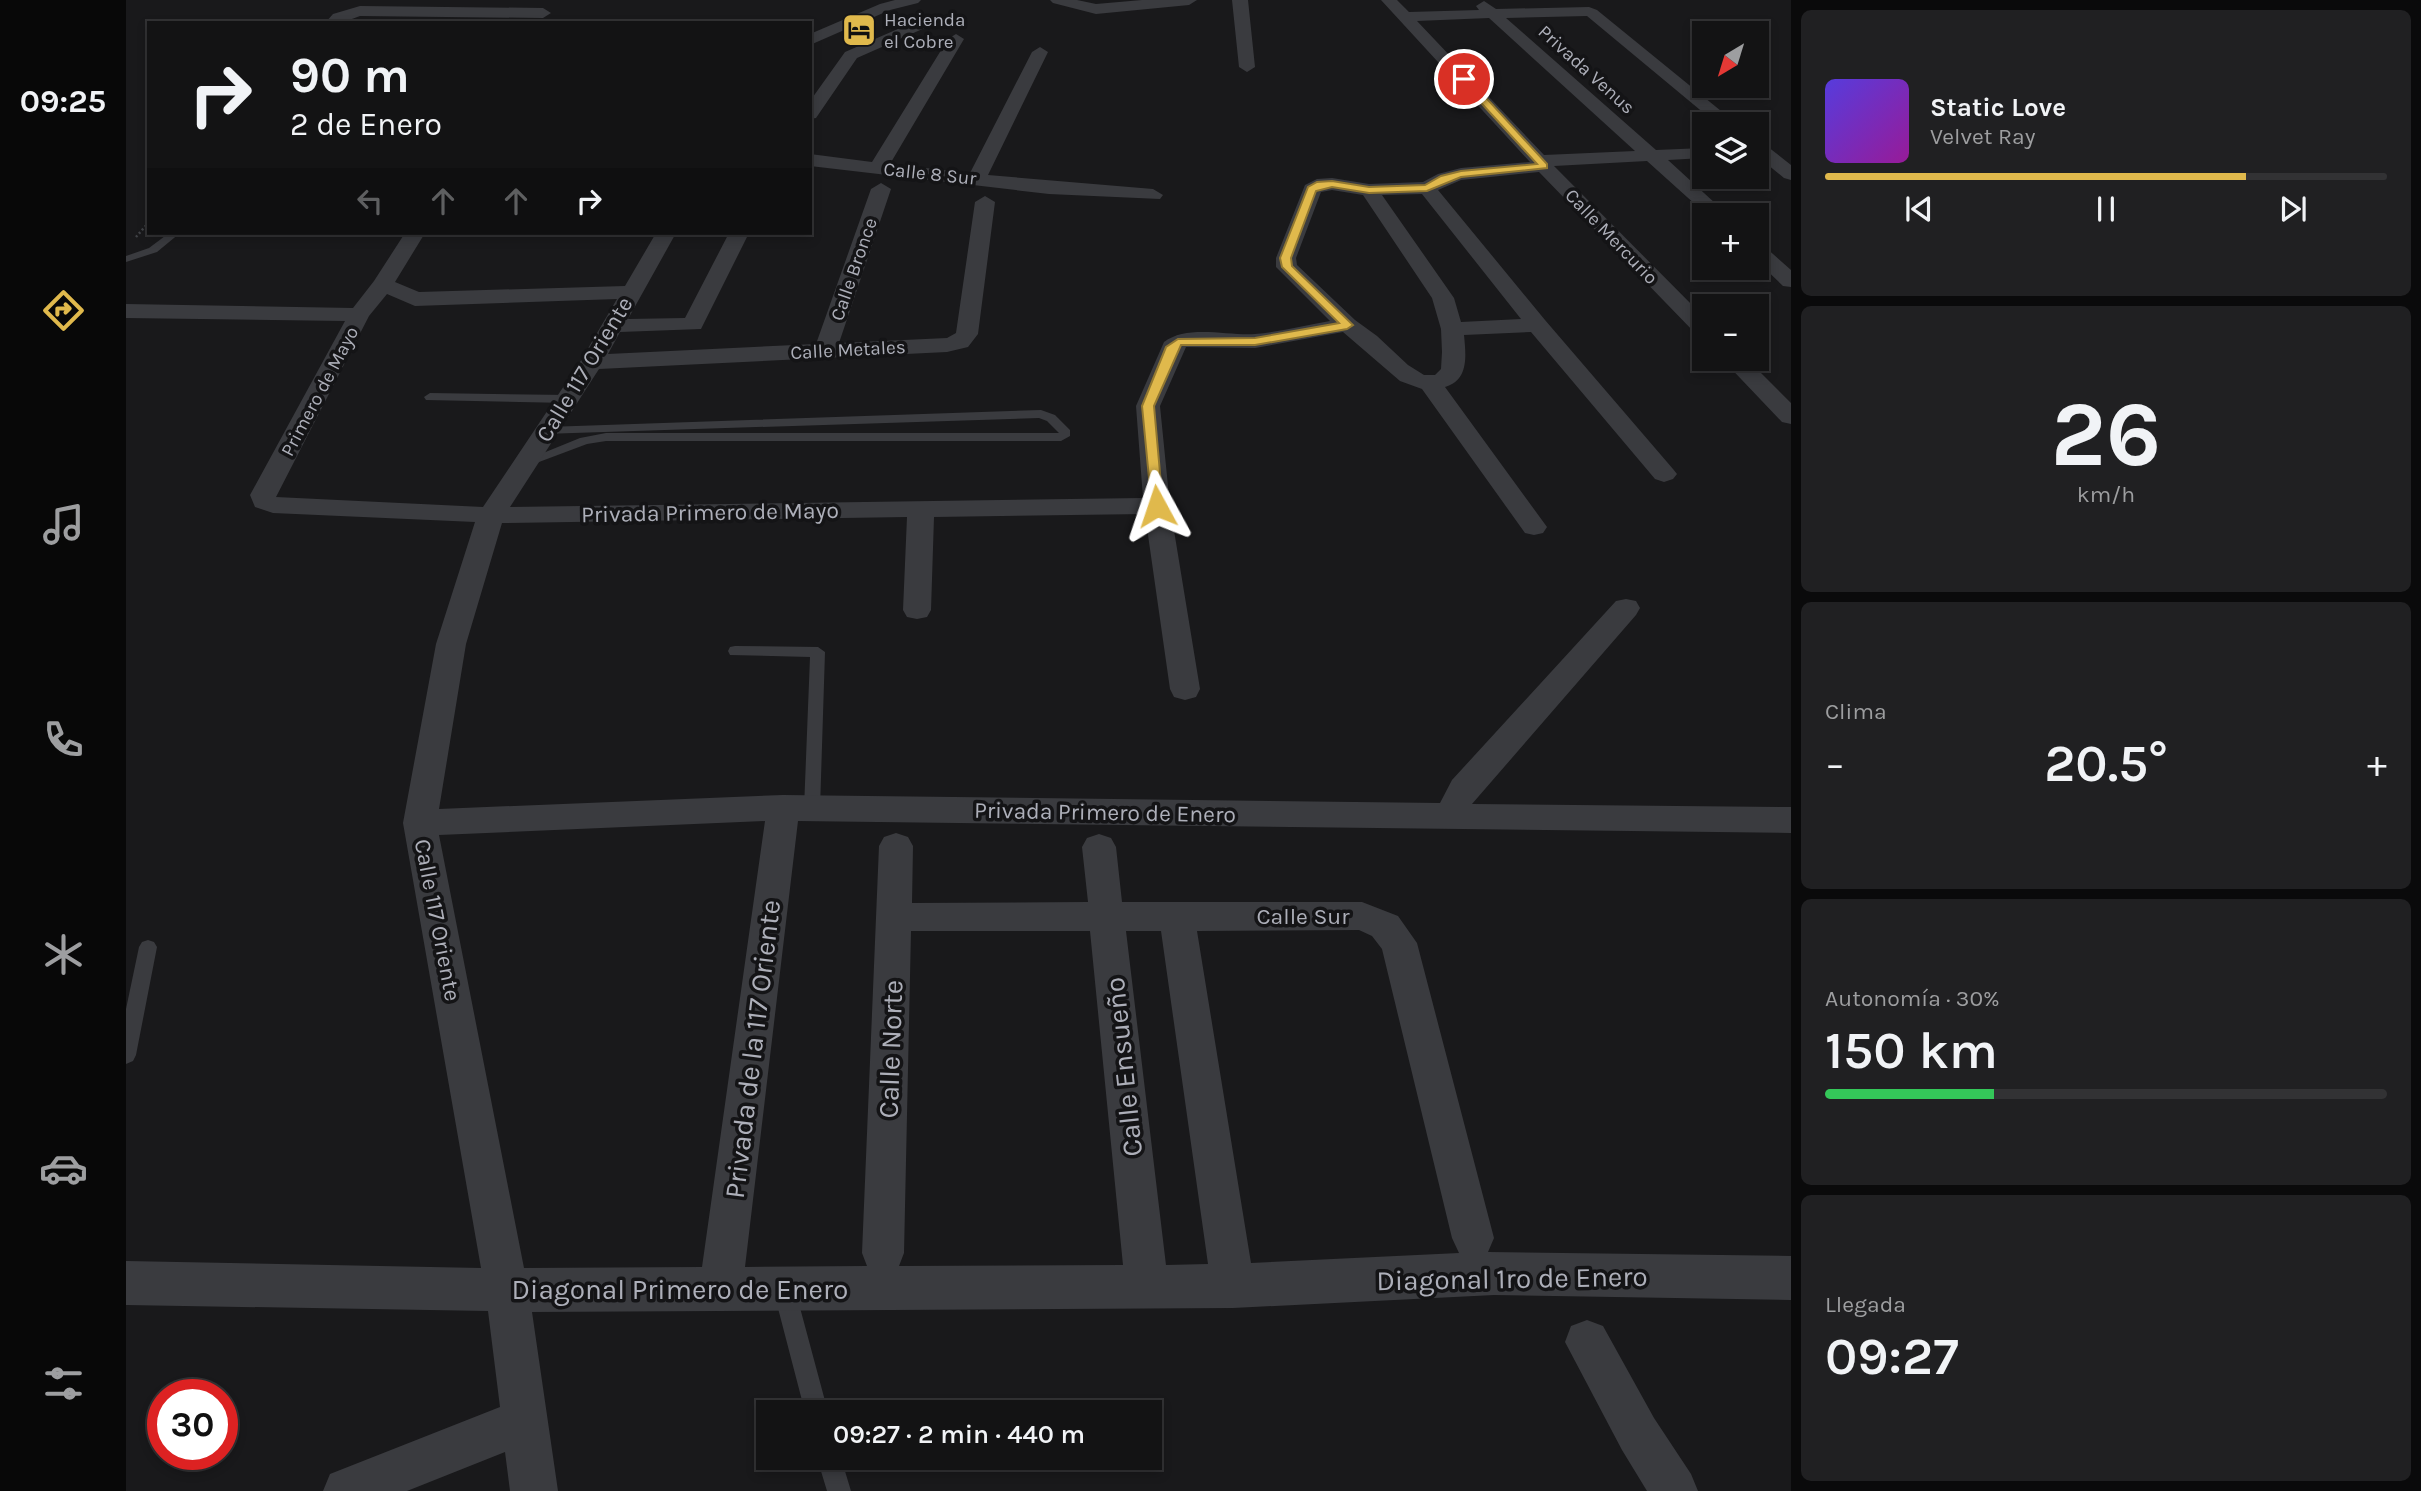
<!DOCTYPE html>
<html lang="es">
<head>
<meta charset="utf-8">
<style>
	body { margin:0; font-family:Karla,sans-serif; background:#202022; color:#f1f3f6; height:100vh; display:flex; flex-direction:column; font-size:26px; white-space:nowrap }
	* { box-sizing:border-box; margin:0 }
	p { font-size:23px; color:#9d9ea0 }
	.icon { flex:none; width:38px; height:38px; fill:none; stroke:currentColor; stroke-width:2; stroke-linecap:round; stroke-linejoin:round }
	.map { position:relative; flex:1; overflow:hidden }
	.drawer { display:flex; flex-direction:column; gap:10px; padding:10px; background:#0a0a0b; width:630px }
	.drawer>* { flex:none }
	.hud { position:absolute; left:21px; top:21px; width:665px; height:214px; border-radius:0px; box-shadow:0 4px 10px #0003,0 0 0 2px #323234; background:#131314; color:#f1f3f6; overflow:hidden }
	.needle { width:46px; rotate:218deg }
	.tools { position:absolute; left:1566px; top:21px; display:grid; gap:14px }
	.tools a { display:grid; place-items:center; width:77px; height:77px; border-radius:0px; background:#131314; box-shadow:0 4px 10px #0003,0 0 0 2px #323234; font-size:35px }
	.speed { position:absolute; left:21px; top:1379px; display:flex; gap:14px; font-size:35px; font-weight:700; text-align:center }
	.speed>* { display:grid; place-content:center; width:91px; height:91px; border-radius:50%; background:#131314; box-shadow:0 4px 10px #0003,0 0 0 2px #323234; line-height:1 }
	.speed .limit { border:10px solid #d22; background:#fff; color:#111 }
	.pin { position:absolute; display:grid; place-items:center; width:60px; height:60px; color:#fff; margin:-30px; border:4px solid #fff; border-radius:50%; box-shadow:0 2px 7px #0007 }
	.me { position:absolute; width:77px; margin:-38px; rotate:355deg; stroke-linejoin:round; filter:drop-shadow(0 0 5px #0008) }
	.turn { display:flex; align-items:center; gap:24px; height:147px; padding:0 28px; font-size:32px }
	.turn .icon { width:91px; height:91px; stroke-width:2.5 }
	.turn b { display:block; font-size:49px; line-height:60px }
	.lanes { display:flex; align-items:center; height:66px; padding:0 28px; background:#0003; justify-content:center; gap:35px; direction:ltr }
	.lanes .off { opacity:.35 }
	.big { font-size:52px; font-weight:600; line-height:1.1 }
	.drawer .card { flex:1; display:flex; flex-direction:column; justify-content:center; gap:10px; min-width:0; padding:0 24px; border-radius:10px; background:#202022 }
	.drawer .dial { align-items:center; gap:0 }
	.dial b { font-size:91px; line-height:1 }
	.song { display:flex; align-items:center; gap:21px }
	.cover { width:84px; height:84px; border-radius:10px; background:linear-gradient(135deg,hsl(250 70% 55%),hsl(300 70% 35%)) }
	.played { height:7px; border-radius:4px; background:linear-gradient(90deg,#e0b94c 75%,#323234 75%) }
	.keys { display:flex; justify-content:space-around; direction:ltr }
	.heat { display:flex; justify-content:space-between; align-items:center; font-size:38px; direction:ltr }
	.charge { height:10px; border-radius:5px; background:linear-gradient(90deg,#34c759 30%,#323234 0) }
	.trip { position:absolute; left:630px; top:1400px; width:406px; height:70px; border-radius:0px; background:#131314; box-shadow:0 4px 10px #0003,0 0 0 2px #323234; font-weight:600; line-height:70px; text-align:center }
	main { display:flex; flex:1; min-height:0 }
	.tab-bar { display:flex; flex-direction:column; width:126px; justify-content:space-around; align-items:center; background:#080808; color:#9d9ea0 }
	.tab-bar .icon { width:49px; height:49px }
	.tab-bar .selected { color:#e0b94c }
	.tab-bar b { font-size:32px; color:#f1f3f6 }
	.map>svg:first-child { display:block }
</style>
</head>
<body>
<main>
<nav class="tab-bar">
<b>09:25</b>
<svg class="icon selected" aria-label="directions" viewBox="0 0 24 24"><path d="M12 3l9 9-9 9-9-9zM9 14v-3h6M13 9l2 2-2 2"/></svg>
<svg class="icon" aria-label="music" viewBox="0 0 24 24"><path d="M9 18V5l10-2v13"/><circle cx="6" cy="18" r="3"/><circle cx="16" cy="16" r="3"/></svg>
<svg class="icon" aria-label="phone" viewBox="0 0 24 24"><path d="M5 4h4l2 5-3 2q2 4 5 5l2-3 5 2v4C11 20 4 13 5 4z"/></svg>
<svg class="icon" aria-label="climate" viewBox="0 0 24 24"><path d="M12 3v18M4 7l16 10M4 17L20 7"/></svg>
<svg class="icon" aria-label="car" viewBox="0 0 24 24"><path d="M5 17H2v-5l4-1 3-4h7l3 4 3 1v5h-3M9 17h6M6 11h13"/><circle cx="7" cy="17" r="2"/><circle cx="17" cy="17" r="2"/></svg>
<svg class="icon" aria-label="filters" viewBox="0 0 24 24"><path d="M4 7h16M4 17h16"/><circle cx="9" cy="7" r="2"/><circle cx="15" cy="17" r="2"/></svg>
</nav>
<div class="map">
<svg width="1665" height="1491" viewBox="0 0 1665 1491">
	<rect width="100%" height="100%" fill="#19191b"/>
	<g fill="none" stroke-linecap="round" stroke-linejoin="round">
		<path stroke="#404246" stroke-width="2.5" stroke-dasharray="2 2.5" stroke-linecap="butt" d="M10,237L23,222"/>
		<path fill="#3a3b3f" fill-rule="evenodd" d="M43,233H54L31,252L0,262V256L23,248Z
			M175,233H292L293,234L288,237L180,236Z
			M304,393L442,395L448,399L442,403L300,400L298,397Z
			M915,410L929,415L944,430V436L935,441H480L461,444L405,465L401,466L395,462L454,438L480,433H933L921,421L913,418L417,434V428L421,427Z
			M609,646L692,647L699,652L694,809L692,813H680L678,809L684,657L604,655L602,651L604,647Z
			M22,940L28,942L31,947L10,1055L7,1061L0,1064V1009L13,947L16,942Z
			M658,1278L666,1281L669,1289L702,1412H679L647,1289L650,1281Z
			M691,1458H715L725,1491H701Z"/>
		<path fill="#3a3b3f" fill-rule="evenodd" d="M769,0H795L792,3L764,10L684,45V34L754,4Z
			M924,0H951L970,4L1016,0H1071L1063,5L970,14L927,3Z
			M1106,0H1122L1129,67L1121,72L1113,67Z
			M1255,0H1271L1283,12L1353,10L1350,6L1358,1L1370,9L1463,7L1471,10L1611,124H1591L1461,16L1380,18L1530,150L1578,148V158L1542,160L1602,215H1581L1521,161L1428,166L1578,317V336L1570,334L1413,172L1335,180L1312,190L1419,320L1547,469L1551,474L1547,479L1538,482L1529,479L1405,332L1338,335C1340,356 1343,380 1319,387L1421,527L1417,533L1408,535L1399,533L1296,389L1274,381L1217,332L1129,348L1060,347L1034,406L1044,506L1074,689L1070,697L1059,700L1048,697L1044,689L1019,514L808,517L805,610L801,617L791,619L781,617L777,610L781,517L376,523L340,644L313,809L657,795L1314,803L1326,780L1490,601L1500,599L1510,601L1514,608L1510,615L1346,804L1665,807V833L672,821L619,1267L741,1266L736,1253L753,846L758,837L770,833L782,837L787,846L786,903L962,902L956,847L961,838L973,834L985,838L990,847L996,902H1236L1272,916L1291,943L1368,1238L1362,1252L1665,1256V1300L1368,1295L1107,1308L406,1312L432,1491H384L379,1452L281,1491H197L204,1474L374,1407L362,1311L0,1305V1261L355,1268L277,823L310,644L349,522L147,513L129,507L124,495L219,321L0,318V304L227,308L248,281L279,233H299L269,282L293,292L499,286L530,233H550L502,319L559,318L603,233H623L575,329L494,332L482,354L690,344L745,189L755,183L765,189L713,343L821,338L830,333L849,202L859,196L869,202L852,334L842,347L821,352L473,369L384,507L1017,498L1010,406L1038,342C1061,324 1102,336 1129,334C1154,332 1180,325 1204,321L1150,267V258L1179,185L1191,179L1206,178L1243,184L1297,182L1312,174L1335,168L1404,162ZM1363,18L1509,151L1418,155L1291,21ZM1206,190L1237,195L1306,298L1315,329L1316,352L1315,369L1309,375H1298L1282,365L1251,336L1229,320L1171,265L1170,258L1195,192ZM1296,194L1395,319L1335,322L1328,298L1256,195ZM261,294L289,306L491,299L454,362L357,507L150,497L243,316ZM639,821L576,1267L398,1268L313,835ZM1233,930L1246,936L1256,949L1326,1238L1333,1253L1125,1263L1071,931ZM785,931H964L997,1265L773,1266L778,1253ZM1000,931H1035L1082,1264L1040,1265Z
			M234,6L417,8L425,13L417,18L234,16L215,23H199L207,14Z
			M804,15L810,17L812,20L810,23L731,58L690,118L684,119V101L719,52Z
			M830,34L838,39L764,164L844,173L906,52L914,47L922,52L862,175L1027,189L1037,195L1034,199L923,194L684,166V154L746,162L822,39Z
			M1631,141L1637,143L1665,165V180L1658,178L1631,156Z
			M1631,244L1638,246L1665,270V287L1657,286L1631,261Z
			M1596,359H1621L1665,403V424L1656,422Z
			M1461,1320L1477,1326L1528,1418L1565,1474L1572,1491H1521L1496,1450L1439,1342L1445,1326Z"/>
	</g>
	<path fill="#e0b94c" stroke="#927831" stroke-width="2" d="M1335,77H1341L1421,164V168L1335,177L1301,191L1243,193L1206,187L1190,191L1165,258L1166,266L1227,325L1221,329L1129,345H1055L1028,406L1037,506L1035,509H1026L1016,406L1040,347L1052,339L1129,338L1213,323L1156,267L1154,258L1182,187L1191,182L1206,181L1243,187L1299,185L1315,176L1335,171L1411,164L1335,81Z"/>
	<defs>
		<g id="hotel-square" transform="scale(1.75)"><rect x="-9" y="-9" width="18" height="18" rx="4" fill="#e0b94c" stroke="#141416"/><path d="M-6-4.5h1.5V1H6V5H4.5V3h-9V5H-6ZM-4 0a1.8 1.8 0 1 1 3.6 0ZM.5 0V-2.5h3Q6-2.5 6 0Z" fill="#111"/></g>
	</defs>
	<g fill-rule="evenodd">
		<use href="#hotel-square" x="733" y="30"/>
	</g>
	<g text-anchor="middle" stroke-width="7" stroke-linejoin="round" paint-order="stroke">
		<g font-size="19" fill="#adafb9" stroke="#141416" text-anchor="start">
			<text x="758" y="26">Hacienda<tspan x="758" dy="22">el Cobre</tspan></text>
		</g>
		<g font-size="19" fill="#adafb9" stroke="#141416">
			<text transform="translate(1461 69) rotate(42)" y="7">Privada Venus</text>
			<text transform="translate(804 173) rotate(6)" y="7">Calle 8 Sur</text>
			<text transform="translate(1486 236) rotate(46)" y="7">Calle Mercurio</text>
			<text transform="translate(727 269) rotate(-71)" y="7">Calle Bronce</text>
			<text transform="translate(722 349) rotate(-3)" y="7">Calle Metales</text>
			<text transform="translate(193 391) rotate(-62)" y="7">Primero de Mayo</text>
		</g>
		<g font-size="23" fill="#adafb9" stroke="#141416">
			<text transform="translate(458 369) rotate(-59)" y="8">Calle 117 Oriente</text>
			<text transform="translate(584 512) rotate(-1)" y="8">Privada Primero de Mayo</text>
			<text transform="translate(979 812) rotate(1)" y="8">Privada Primero de Enero</text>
			<text x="1177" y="924">Calle Sur</text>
			<text transform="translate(312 920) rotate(79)" y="8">Calle 117 Oriente</text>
		</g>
		<g font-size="28" fill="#adafb9" stroke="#141416">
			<text transform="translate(626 1049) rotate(-83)" y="10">Privada de la 117 Oriente</text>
			<text transform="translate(764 1049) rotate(-88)" y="10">Calle Norte</text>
			<text transform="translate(997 1067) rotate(-96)" y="10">Calle Ensueño</text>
			<text transform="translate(1386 1278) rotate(-1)" y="10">Diagonal 1ro de Enero</text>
			<text x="554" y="1299">Diagonal Primero de Enero</text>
		</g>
	</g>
</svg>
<div class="tools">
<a><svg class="needle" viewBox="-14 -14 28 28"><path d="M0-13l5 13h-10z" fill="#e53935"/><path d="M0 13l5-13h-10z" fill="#9d9ea0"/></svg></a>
<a><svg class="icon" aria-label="layers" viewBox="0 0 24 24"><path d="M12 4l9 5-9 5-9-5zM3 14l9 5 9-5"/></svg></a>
<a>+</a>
<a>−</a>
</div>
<div class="speed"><div class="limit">30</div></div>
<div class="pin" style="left:1338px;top:79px;background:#d93025"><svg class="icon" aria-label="arrive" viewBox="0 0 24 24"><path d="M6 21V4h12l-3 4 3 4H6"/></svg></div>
<svg class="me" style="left:1031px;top:506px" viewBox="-20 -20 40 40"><path d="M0-17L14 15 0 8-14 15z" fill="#e0b94c" stroke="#fff" stroke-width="4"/></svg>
<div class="trip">09:27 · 2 min · 440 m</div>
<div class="hud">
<div class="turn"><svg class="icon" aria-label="right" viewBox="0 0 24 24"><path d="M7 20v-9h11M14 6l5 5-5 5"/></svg><div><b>90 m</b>2 de Enero</div></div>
<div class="lanes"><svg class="icon off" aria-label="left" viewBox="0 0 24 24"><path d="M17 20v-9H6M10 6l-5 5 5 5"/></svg><svg class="icon off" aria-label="ahead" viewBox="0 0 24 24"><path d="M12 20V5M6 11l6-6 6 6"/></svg><svg class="icon off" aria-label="ahead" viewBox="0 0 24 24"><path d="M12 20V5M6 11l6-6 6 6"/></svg><svg class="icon" aria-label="right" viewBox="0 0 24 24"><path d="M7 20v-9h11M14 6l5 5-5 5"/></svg></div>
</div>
</div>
<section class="drawer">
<div class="card">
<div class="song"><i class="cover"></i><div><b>Static Love</b><p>Velvet Ray</p></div></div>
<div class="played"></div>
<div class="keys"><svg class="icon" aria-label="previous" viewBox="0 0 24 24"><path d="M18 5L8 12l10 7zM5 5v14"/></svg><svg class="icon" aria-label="pause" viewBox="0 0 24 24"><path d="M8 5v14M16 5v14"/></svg><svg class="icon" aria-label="next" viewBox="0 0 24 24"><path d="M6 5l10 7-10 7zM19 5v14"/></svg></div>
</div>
<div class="card dial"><b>26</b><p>km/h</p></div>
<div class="card"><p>Clima</p>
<div class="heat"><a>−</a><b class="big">20.5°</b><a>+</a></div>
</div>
<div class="card"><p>Autonomía · 30%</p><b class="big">150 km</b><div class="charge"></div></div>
<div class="card"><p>Llegada</p><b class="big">09:27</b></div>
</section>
</main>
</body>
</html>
